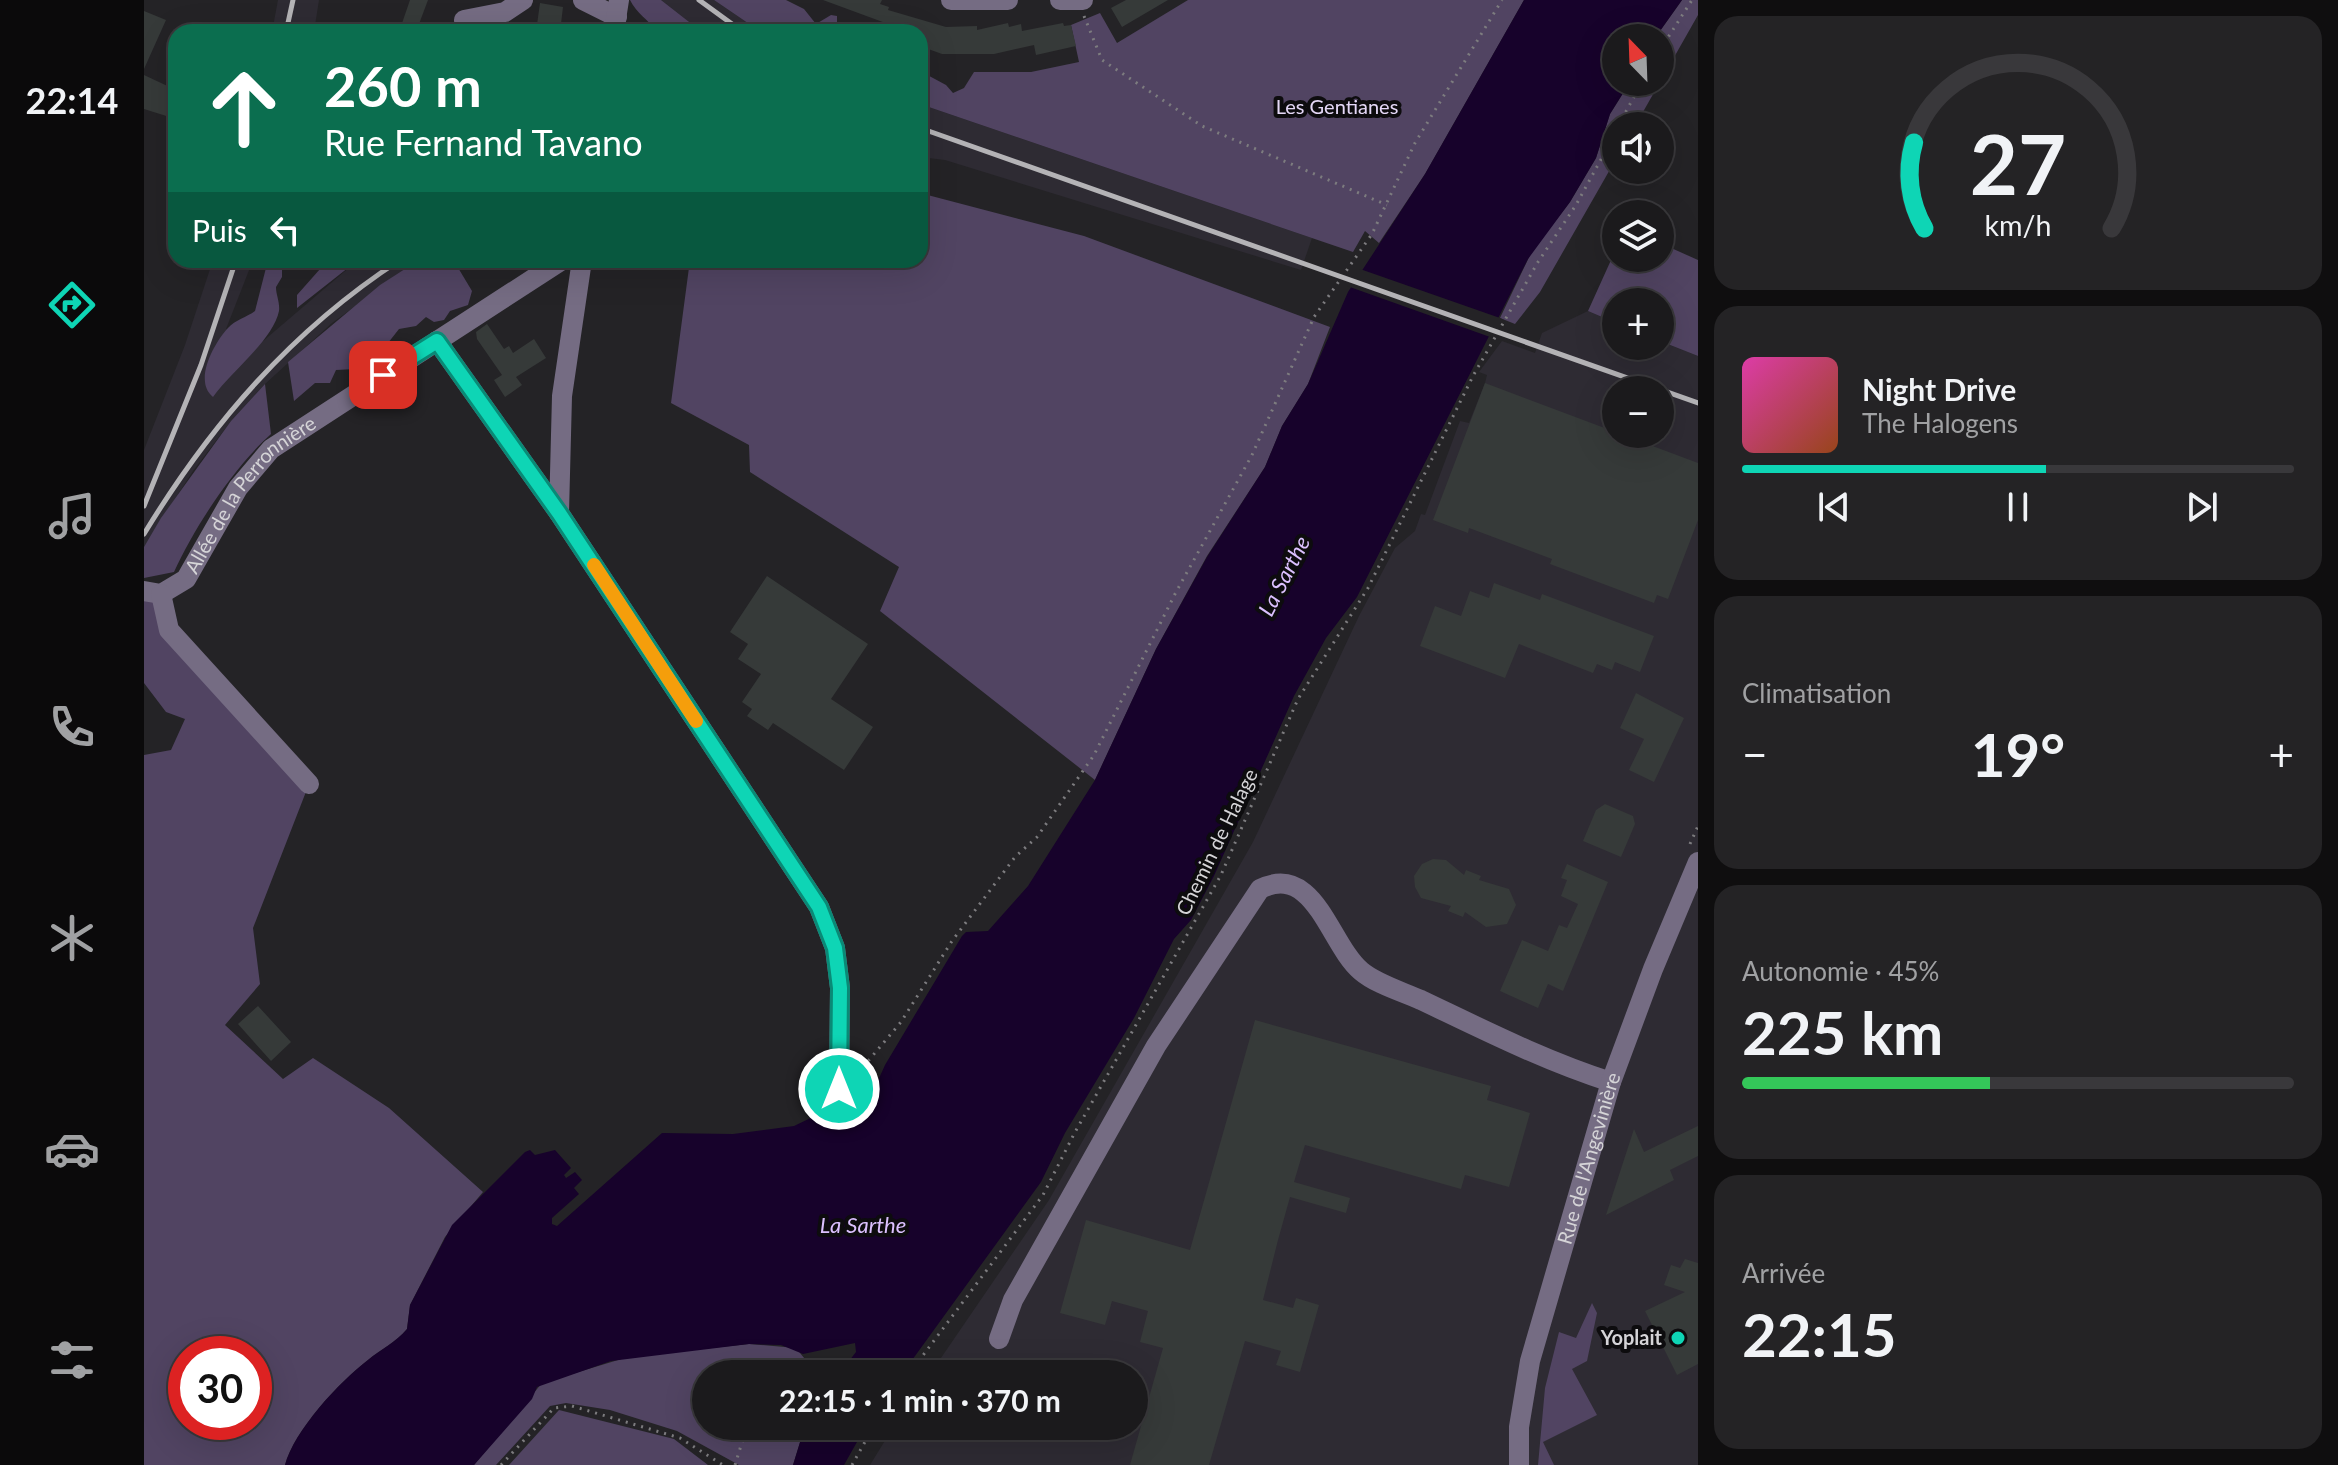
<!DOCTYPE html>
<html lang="fr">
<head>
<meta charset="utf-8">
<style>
	body { margin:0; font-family:Lato,sans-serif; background:#242325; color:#f1f3f6; height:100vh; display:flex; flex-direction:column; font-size:30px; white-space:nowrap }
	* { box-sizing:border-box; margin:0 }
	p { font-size:26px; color:#a0a1a3 }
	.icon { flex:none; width:44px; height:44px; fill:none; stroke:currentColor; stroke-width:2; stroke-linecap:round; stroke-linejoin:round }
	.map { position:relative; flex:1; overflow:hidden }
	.sheet { display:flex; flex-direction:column; gap:16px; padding:16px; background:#0f0e0f; width:640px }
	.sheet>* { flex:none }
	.banner { position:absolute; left:24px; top:24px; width:760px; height:244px; border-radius:24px; box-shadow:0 8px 32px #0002,0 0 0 2px #39383b; background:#0b6e4f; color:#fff; overflow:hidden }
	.needle { width:52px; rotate:337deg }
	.fabs { position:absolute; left:1458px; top:24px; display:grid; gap:16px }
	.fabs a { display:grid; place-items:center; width:72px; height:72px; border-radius:50%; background:#1b1a1c; box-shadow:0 8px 32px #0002,0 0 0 2px #39383b; font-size:40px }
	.speed { position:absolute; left:24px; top:1336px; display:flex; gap:16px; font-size:40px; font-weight:700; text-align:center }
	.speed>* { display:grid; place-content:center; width:104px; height:104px; border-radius:50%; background:#1b1a1c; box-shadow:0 8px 32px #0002,0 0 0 2px #39383b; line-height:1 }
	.speed .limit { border:12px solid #d22; background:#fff; color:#111 }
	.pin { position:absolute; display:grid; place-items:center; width:68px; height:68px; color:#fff; margin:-34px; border-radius:16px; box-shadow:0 4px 12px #0006 }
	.me { position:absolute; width:88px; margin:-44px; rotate:0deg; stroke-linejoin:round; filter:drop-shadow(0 0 6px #0008) }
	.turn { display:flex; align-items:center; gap:28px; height:168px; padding:0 24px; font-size:36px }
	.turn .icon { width:104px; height:104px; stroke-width:2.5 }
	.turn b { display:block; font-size:56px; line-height:68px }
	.then { display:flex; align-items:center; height:76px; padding:0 24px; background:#0003; gap:16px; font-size:30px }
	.big { font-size:60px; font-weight:700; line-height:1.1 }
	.sheet .card { flex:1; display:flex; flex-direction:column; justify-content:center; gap:12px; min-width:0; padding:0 28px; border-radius:24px; background:#242325 }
	.sheet .dial { align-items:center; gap:0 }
	.dial svg { height:208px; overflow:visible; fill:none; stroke:#39383b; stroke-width:7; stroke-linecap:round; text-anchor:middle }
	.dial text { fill:#f1f3f6; stroke:none }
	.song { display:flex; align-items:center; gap:24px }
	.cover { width:96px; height:96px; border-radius:12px; background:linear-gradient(135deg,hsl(320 70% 55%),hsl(20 70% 35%)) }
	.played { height:8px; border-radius:4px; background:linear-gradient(90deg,#0ed5b5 55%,#39383b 55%) }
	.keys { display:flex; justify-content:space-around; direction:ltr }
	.heat { display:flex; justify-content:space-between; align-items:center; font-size:44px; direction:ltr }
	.charge { height:12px; border-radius:6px; background:linear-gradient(90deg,#34c759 45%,#39383b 0) }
	.trip { position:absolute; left:548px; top:1360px; width:456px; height:80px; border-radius:40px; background:#1b1a1c; box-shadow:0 8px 32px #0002,0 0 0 2px #39383b; font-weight:700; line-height:80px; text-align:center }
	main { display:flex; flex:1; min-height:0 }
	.dock { display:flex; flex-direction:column; width:144px; justify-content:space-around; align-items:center; background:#0b0a0b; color:#a0a1a3 }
	.dock .icon { width:56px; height:56px }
	.dock .active { color:#0ed5b5 }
	.dock b { font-size:36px; color:#f1f3f6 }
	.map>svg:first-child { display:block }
</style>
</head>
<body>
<main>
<nav class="dock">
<b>22:14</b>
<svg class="icon active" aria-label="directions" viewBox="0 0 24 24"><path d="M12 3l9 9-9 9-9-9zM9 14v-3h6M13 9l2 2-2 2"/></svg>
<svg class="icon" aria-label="music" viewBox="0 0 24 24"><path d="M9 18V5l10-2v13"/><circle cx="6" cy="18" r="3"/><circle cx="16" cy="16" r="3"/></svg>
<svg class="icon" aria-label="phone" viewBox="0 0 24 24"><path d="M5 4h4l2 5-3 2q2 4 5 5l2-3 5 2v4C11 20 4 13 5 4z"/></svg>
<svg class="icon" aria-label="climate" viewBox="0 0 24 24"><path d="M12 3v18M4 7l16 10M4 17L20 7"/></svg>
<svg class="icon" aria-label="car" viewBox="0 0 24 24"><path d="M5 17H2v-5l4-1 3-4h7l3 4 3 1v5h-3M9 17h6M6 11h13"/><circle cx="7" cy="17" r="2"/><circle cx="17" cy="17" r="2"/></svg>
<svg class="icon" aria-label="filters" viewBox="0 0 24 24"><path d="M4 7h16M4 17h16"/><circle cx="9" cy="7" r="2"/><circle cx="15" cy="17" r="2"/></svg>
</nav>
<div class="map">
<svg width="1554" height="1465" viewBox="0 0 1554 1465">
	<rect width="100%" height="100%" fill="#242326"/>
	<path fill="#2e2b33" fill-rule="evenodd" d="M134,0H175L170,32H128Z
		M517,0H570L617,32H558Z
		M776,104L1168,238L1157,270L801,160L776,157Z
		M69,260H109L82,329L111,348L214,260H275L188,323L121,384L87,421L49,471L0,547V450L41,345Z
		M1444,311L1472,323V346H1516V341L1554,356V1465H726L750,1426H990V1374H786L905,1200L1109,842L1215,616L1251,548L1271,531L1277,514L1281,515L1316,421L1325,423L1341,383L1343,375L1335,372L1358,341L1391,353L1398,333ZM1472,390H1516V434H1472Z"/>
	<path fill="#514462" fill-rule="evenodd" d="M486,0H517L558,32H513C505,20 492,13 486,0Z
		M570,0H642L660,9L672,24L687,15L693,16V32H617Z
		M1044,0H1380L1281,174L1235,243L1221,231L1209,252L776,104V71L802,85L809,93L820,88L830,72H887L935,62L927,25L956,13L973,43Z
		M1538,0H1554V15L1516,82V38H1511Z
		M1486,82H1516L1491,126H1472V159L1396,292L1371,324L1356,318L1388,251L1426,202L1452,158L1466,114Z
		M776,193L940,236L1186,327L1164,384L1138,426L1121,467L1063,556L1012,649L951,780L736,611L755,567L606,472L605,445L527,403L546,260H776Z
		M1516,243L1554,260V356L1516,341V302H1472V323L1444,311L1472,249V258H1516Z
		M124,260H146L138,267V277L132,287C132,295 136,302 135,311C129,340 87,372 69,397C49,381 70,343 84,328C91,320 103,317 111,311Z
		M184,260H214L153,308V295Z
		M275,260H322L313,266L328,291L324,305L306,311L300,320L290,322L282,317L272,326L255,329L244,343L223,346L212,353L211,369L192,370L186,383H171L150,401L144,362L236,285Z
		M121,384L127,434C90,467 51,526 30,572L0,578V547L17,518L87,421Z
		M17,594L20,616L165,784L109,928L116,984L81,1025L139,1079L169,1058L245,1108L339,1192L301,1237L266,1305L263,1329C252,1342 236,1350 224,1360C195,1382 150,1431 141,1465H0V755L27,750L41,719L22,712L0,683V595ZM42,1354H110V1422H42Z
		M1448,1303L1453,1313L1443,1361L1428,1369L1453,1415L1399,1442L1410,1465H1394L1401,1388L1415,1332L1432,1338Z
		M605,1344L652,1348L673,1374H562V1426H661L649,1465H595L533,1431L466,1410L422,1403L406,1406L352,1465H330L398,1383L484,1357Z
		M415,1410L530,1439L564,1465H365Z"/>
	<path fill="#17022b" d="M1380,0H1538L1511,38H1472V82H1486L1466,114L1452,158L1426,202L1384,259L1213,597L1182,638L1150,696L1070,876L1047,920L1030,939L990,1018L921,1133L897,1182L758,1374H695L712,1352L711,1343L659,1354L637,1345L605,1344L467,1361L393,1387L388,1399L330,1465H141C150,1431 195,1382 224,1360C236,1350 252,1342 263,1329L266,1305L308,1225L381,1152L386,1150L391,1155L411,1150L427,1168L420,1175L422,1178L431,1172L438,1180L430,1188L435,1194L408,1218V1224L413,1226L518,1133L589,1134L650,1126L700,1102L727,1096L741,1065L818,936L822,932L844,931L884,886L951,780L1012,649L1063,557L1121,467L1138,426L1164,384L1204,292L1281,174Z
		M661,1426H722L700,1465H649Z"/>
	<path fill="#242326" d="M1216,269L1356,318L1360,320L1349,338L1203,286Z"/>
	<path fill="#363a39" d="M266,0H284L272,32H255Z
		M679,0H738L736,4L745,7L744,10L802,27L833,26V30L864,23L865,27L877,24L878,31L919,23L920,26L927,25L932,46L892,55L890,45L850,54H798L776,46V32H754L755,28Z
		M982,0H1024L978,27L967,8Z
		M396,3L419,7L416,32H392Z
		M0,11L22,20L0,69Z
		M0,75L32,90V119L0,109Z
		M343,324L360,349L365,346L369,353L390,339L402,358L372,377L378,385L361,397L350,380L358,375L333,339L332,332Z
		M1341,383L1554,463V520L1524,599L1513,595L1510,603L1406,564L1408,559L1325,528L1324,533L1289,520Z
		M623,576L724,644L687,699L729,727L700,770L629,723L624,730L603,716L608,709L598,702L617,674L594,659L604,644L586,632Z
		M1350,583L1396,600L1398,594L1510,636L1496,672L1471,662L1468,670L1453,664L1449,673L1375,644L1361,678L1276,646L1291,606L1317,616L1326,591L1345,598Z
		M1492,693L1540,718L1510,782L1485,770L1500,739L1476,728Z
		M1461,804L1489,816L1491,824L1477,857L1439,841L1452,810Z
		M1289,859L1302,860L1320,875L1322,870L1337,876L1335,880L1365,889L1372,905L1363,924L1342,927L1321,912L1319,917L1304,911L1307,906L1277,898L1271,887L1270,876L1278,864Z
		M1423,864L1464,882L1419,991L1404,984L1394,1008L1356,991L1378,940L1404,951L1415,925L1423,928L1434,904L1417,896L1423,880L1417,878Z
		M114,1006L147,1042L127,1061L94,1024Z
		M1111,1020L1347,1086L1343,1100L1386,1113L1365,1187L1321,1175L1317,1189L1161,1145L1150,1182L1206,1198L1202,1213L1146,1197L1134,1240L1119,1300L1149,1308L1152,1298L1175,1305L1156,1372L1132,1365L1137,1351L1101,1341L1065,1465H986L1019,1348L996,1342L1004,1311L968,1301L961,1325L916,1313L942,1220L1046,1250Z
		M1554,1126V1156L1526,1170L1530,1180L1462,1215L1490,1129L1500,1152Z
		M1541,1259L1554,1263V1364L1533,1375L1501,1311L1541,1292L1520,1285L1527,1265L1536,1268Z"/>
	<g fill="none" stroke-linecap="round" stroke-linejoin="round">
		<path stroke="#7d7c7f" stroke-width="3" stroke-dasharray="2 6" stroke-linecap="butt" d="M940,16L958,60L1058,126L1243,205
			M1516,50L1548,0
			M1474,126L1498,82
			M1546,844L1554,826
			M714,1073L757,1022L808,941L871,857L893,837L950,755L1031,594L1108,455L1170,317L1228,234L1271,143L1358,0
			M618,1374V1372
			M765,1374L899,1195L930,1134L1077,875L1154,699L1224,588L1329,376L1394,262L1432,205L1472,132
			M357,1465L410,1408L428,1406L536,1438L579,1465
			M591,1465L603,1426
			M708,1465L730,1426"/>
		<g stroke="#756c83" stroke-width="20">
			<path d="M439,0L473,17"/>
			<path d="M807,0H864"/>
			<path d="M916,0H939"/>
			<path d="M320,20L361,12L379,0"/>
			<path d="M470,32L475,0"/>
			<path d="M438,260L418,396L415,513L675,907L691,948L696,988L695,1089"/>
			<path d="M293,341L415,513"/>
			<path id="s1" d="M0,591L17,594L42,579L94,488L127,449L418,260"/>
			<path d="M17,594L25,630L165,784"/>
			<path d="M855,1339L869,1300L1012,1046L1116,889C1171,862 1185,944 1217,971C1232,984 1259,992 1277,1000C1340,1030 1401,1061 1467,1082"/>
			<path id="s2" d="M1375,1465V1427L1386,1361L1467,1082L1509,969L1554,862"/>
		</g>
		<path stroke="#b4b3b6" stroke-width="5" d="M555,0L599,32
			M142,32L149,0
			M776,128L1554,403
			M0,506L57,365L92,260
			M0,534C67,424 148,330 256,260"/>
	</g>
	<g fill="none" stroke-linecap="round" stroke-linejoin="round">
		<g stroke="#098a76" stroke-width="20">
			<path id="route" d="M239,375L293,341L415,513L675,907L691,948L696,988L695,1089"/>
		</g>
		<use href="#route" stroke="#0ed5b5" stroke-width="14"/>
		<path stroke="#f59e0b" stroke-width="14" d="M450,565L552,721"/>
	</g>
	<circle fill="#0ed5b5" stroke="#0d0c0e" stroke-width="3" cx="1534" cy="1338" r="8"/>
	<g text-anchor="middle" stroke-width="8" stroke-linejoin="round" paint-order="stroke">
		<g font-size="20" fill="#e5d8f7" stroke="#0d0c0e">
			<text x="1193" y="114">Les Gentianes</text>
		</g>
		<g font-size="20" fill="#d5d4d7" stroke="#0d0c0e">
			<text dy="7" stroke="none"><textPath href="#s1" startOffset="154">Allée de la Perronnière</textPath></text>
			<text transform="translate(1073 842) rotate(-64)" y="7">Chemin de Halage</text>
			<text dy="7" stroke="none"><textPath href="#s2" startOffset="316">Rue de l'Angevinière</textPath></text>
		</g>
		<g font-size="20" font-weight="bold" fill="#d5d4d7" stroke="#0d0c0e" text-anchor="end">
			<text x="1518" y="1345">Yoplait</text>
		</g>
		<g font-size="22" font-style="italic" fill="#dbc0fe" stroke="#0d0c0e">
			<text transform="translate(1140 576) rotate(-63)" y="8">La Sarthe</text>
			<text x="719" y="1233">La Sarthe</text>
		</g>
	</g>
</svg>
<div class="fabs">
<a><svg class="needle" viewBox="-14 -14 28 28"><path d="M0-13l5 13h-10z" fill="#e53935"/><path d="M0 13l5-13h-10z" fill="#a0a1a3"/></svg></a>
<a><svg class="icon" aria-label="sound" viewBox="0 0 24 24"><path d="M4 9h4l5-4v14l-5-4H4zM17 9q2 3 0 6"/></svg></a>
<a><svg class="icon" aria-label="layers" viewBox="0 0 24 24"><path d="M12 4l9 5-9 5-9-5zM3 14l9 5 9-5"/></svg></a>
<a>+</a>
<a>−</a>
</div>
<div class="speed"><div class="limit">30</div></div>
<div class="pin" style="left:239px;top:375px;background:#d93025"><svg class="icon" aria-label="arrive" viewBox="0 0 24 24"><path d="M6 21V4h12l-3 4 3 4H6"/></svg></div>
<svg class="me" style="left:695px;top:1089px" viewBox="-20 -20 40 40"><circle r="17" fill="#0ed5b5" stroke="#fff" stroke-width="3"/><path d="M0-11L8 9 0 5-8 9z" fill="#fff"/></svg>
<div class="trip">22:15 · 1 min · 370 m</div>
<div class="banner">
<div class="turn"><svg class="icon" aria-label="ahead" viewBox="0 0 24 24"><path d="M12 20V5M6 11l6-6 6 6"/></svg><div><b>260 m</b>Rue Fernand Tavano</div></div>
<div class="then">Puis<svg class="icon" aria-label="left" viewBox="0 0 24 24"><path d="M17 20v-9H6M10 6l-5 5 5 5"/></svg></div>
</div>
</div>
<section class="sheet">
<div class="card dial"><svg viewBox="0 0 100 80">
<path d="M14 69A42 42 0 1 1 86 69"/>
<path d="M14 69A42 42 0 0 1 10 36" stroke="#0ed5b5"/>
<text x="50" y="56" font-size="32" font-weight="700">27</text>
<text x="50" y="72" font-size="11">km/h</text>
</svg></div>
<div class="card">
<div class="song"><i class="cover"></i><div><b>Night Drive</b><p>The Halogens</p></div></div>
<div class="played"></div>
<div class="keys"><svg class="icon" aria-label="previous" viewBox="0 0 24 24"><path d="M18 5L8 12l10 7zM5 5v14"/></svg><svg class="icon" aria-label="pause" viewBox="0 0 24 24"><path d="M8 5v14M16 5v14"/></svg><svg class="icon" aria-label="next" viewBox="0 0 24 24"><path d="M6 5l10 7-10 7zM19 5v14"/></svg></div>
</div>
<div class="card"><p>Climatisation</p>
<div class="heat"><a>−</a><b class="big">19°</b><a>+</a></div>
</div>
<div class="card"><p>Autonomie · 45%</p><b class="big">225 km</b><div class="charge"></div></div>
<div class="card"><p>Arrivée</p><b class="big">22:15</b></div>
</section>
</main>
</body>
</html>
